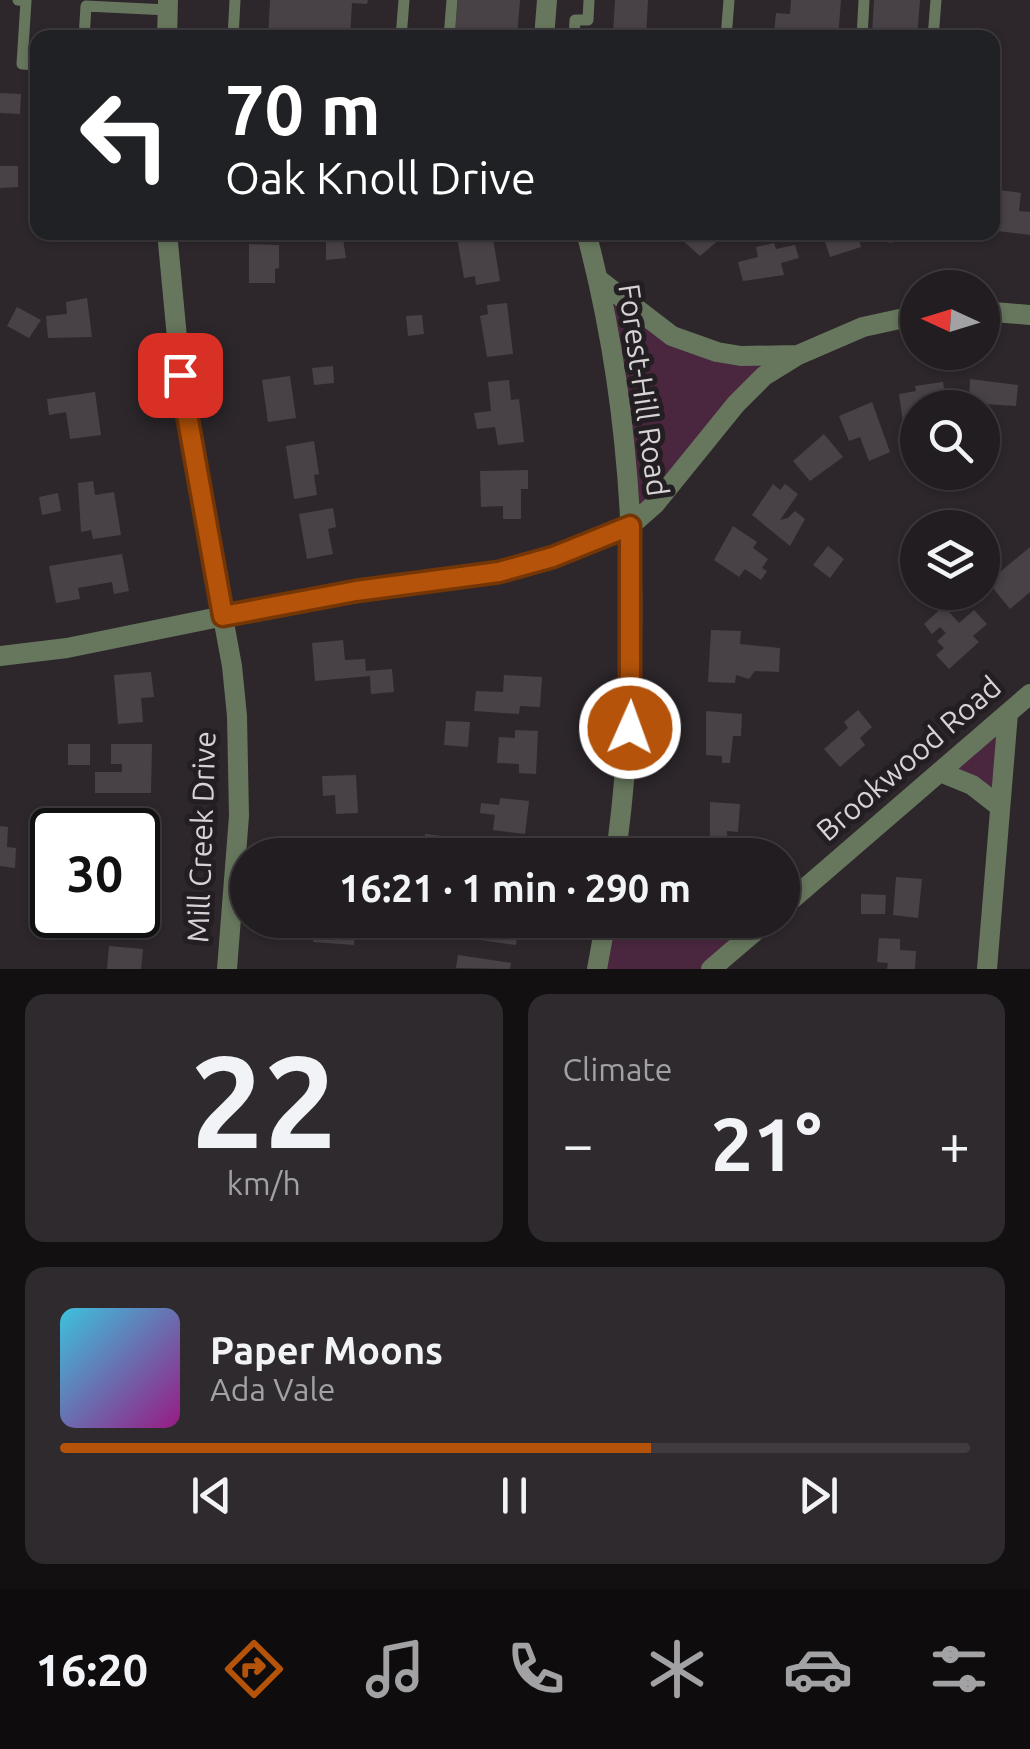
<!DOCTYPE html>
<html lang="en">
<head>
<meta charset="utf-8">
<style>
	body { margin:0; font-family:Ubuntu,sans-serif; background:#2e2a2d; color:#f1f3f6; height:100vh; display:flex; flex-direction:column; font-size:38px; white-space:nowrap }
	* { box-sizing:border-box; margin:0 }
	p { font-size:32px; color:#a2a2a5 }
	.icon { flex:none; width:55px; height:55px; fill:none; stroke:currentColor; stroke-width:2; stroke-linecap:round; stroke-linejoin:round }
	.map { position:relative; height:969px; overflow:hidden }
	.drawer { display:flex; flex-direction:column; gap:25px; padding:25px; background:#131012; flex:1 }
	.drawer>* { flex:none }
	.guide { position:absolute; left:30px; top:30px; width:970px; height:210px; border-radius:20px; box-shadow:0 2px 8px #0004,0 0 0 2px #3f3b3e; background:#202124; color:#fff; overflow:hidden }
	.needle { width:65px; rotate:274deg }
	.controls { position:absolute; left:900px; top:270px; display:grid; gap:20px }
	.controls a { display:grid; place-items:center; width:100px; height:100px; border-radius:50%; background:#221d20; box-shadow:0 2px 8px #0004,0 0 0 2px #3f3b3e; font-size:50px }
	.speed { position:absolute; left:30px; top:808px; display:flex; gap:20px; font-size:50px; font-weight:700; text-align:center }
	.speed>* { display:grid; place-content:center; width:130px; height:130px; border-radius:50%; background:#221d20; box-shadow:0 2px 8px #0004,0 0 0 2px #3f3b3e; line-height:1 }
	.speed .limit { border:5px solid #111; border-radius:15px; background:#fff; color:#111 }
	.pin { position:absolute; display:grid; place-items:center; width:85px; height:85px; color:#fff; margin:-42px; border-radius:20px; box-shadow:0 5px 15px #0006 }
	.me { position:absolute; width:110px; margin:-55px; rotate:2deg; stroke-linejoin:round; filter:drop-shadow(0 0 8px #0008) }
	.turn { display:flex; align-items:center; gap:35px; height:210px; padding:0 30px; font-size:45px }
	.turn .icon { width:130px; height:130px; stroke-width:2.5 }
	.turn b { display:block; font-size:70px; line-height:85px }
	.big { font-size:75px; font-weight:700; line-height:1.1 }
	.drawer .widget { flex:1; display:flex; flex-direction:column; justify-content:center; gap:15px; min-width:0; padding:0 35px; border-radius:20px; background:#2e2a2d }
	.drawer .dial { align-items:center; gap:0 }
	.dial b { font-size:130px; line-height:1 }
	.song { display:flex; align-items:center; gap:30px }
	.cover { width:120px; height:120px; border-radius:15px; background:linear-gradient(135deg,hsl(190 70% 55%),hsl(310 70% 35%)) }
	.played { height:10px; border-radius:5px; background:linear-gradient(90deg,#b45309 65%,#3f3b3e 65%) }
	.keys { display:flex; justify-content:space-around; direction:ltr }
	.heat { display:flex; justify-content:space-between; align-items:center; font-size:55px; direction:ltr }
	.drawer .tiles { flex:1; display:grid; gap:25px; grid-template-columns:1fr 1fr }
	.widget:last-child { grid-column:span 2 }
	.trip { position:absolute; left:230px; top:838px; width:570px; height:100px; border-radius:50px; background:#221d20; box-shadow:0 2px 8px #0004,0 0 0 2px #3f3b3e; font-weight:700; line-height:100px; text-align:center }
	.menu { display:flex; height:160px; justify-content:space-around; align-items:center; background:#0e0c0d; color:#a2a2a5 }
	.menu .icon { width:70px; height:70px }
	.menu .selected { color:#b45309 }
	.menu b { font-size:45px; color:#f1f3f6 }
	.map>svg:first-child { display:block }
</style>
</head>
<body>
<div class="map">
<svg width="1030" height="969" viewBox="0 0 1030 969">
	<rect width="100%" height="100%" fill="#2d272b"/>
	<path fill="#4a273f" d="M599,280L672,336L798,355L630,526Z
		M1008,713L999,806L940,772Z
		M606,920H719L740,944L711,969H597Z"/>
	<path fill="#484246" d="M270,0H368L367,4L352,3L350,38H268Z
		M458,0H520L517,36L455,31Z
		M615,0H648L646,38H581V30L613,33Z
		M791,0H841L838,38H744L745,31L774,33L776,13L790,14Z
		M874,0H920L917,38L872,34Z
		M0,93L21,94L20,114L0,113Z
		M0,166H18V187L0,188Z
		M999,190L1021,193L1019,211L1030,212V235L998,231Z
		M456,232H492L500,281L476,285L475,276L464,278Z
		M673,232H714L720,239L700,256Z
		M822,232H857L861,247L830,257Z
		M879,232H919L920,238L889,243V237L880,238Z
		M343,239L346,258L326,260V240Z
		M774,243L776,249L795,245L799,258L781,263L784,275L743,281L738,262L758,257L756,247Z
		M249,244L279,245V268L275,269V283H249Z
		M87,298L92,337L48,338L46,316L67,314L66,302Z
		M507,303L513,354L487,357L480,316L488,314L487,305Z
		M17,307L41,320L29,338L7,326Z
		M422,315L424,334L408,336L406,316Z
		M333,366L334,383L314,385L312,368Z
		M290,376L296,418L268,422L262,380Z
		M970,379L1018,385L1016,406L969,403Z
		M509,380L511,400L519,399L524,442L498,445L495,427L477,429L474,413L491,411L488,382Z
		M943,382L947,408H918V428L904,430L899,394L916,391L915,386Z
		M95,392L101,435L70,439L66,412L49,415L47,399Z
		M872,402L890,452L869,461L860,437L849,441L839,416Z
		M824,434L843,457L810,481L793,461Z
		M314,441L319,474L314,475L317,495L294,499L286,446Z
		M528,470V489H521V519H503V506L481,507L480,471Z
		M93,481L95,495L114,492L121,535L93,539L91,530L81,532L78,483Z
		M773,484L780,490L785,484L798,494L780,520L788,518L795,511L805,519L790,546L752,515Z
		M58,493L61,511L42,515L39,497Z
		M333,508L336,527L328,529L333,554L307,559L299,514Z
		M733,526L757,542L753,548L768,559L762,568L767,571L761,580L745,569L739,577L714,560Z
		M828,546L844,559L830,578L813,565Z
		M1030,547V592L1010,609L988,582Z
		M122,554L129,591L114,594L112,582L78,588L80,599L56,603L49,566Z
		M944,606L959,623L974,610L987,624L973,636L979,642L949,669L936,655L944,648L937,641L946,633L940,627L932,634L924,624Z
		M711,630L741,631L740,644L780,648L779,672L755,671L749,679L736,675L735,683L708,682Z
		M343,640L345,660L365,659L366,671L392,669L394,692L371,694L370,676L315,681L312,643Z
		M151,672L154,697L141,698L143,722L118,724L114,675Z
		M504,675L542,677L540,707L520,706L519,714L474,711L476,691L503,692Z
		M858,710L872,727L860,738L865,745L840,767L824,749L848,728L844,722Z
		M706,711L742,714L741,736H733L730,763H722V756L706,755Z
		M446,721L470,722L468,747L444,745Z
		M515,730L538,731L536,774L519,773V764L497,763L499,737L515,738Z
		M68,744H90V765H68Z
		M111,744H152L151,793H95V772H122V764H111Z
		M356,775L358,813L336,814L335,795L323,796L322,776Z
		M500,798L529,801L525,834L493,830L495,815L480,813L481,803L499,805Z
		M710,802L740,804L738,832L727,831L728,855H705L706,839L710,840Z
		M100,810L157,814L156,827H151L148,858H138V830H99Z
		M0,826L8,827L7,847L16,848L15,868L0,866Z
		M425,834L442,836L440,851L423,850Z
		M896,877L922,879L918,918L893,915Z
		M861,894L886,895L885,914H861Z
		M314,920L356,922L354,945L313,942Z
		M455,920H519L516,945L452,936Z
		M879,938L900,939V950L916,951L915,969H887L888,963L877,962Z
		M109,946L143,949L141,969H107Z
		M458,955L511,963L510,969L456,968Z"/>
	<g fill="none" stroke-linecap="round" stroke-linejoin="round">
		<path stroke="#66775d" stroke-width="11" d="M18,0L26,1L22,64L38,65
			M84,38L86,6L168,10
			M233,38L235,0
			M401,38L404,0
			M449,38L452,0
			M574,38L575,20H588L589,0
			M726,38L729,0
			M862,38L864,0
			M933,38L936,0"/>
		<path stroke="#66775d" stroke-width="20" d="M167,38L168,0
			M544,38L547,0
			M167,232L183,401L232,666L237,716L239,816L227,969
			M586,232C640,434 642,650 616,855
			M599,280L672,336L717,352L741,356L798,355L863,327L918,315
			M982,311L1030,315
			M0,656L67,648L283,604L499,572L553,557L630,526L655,504L736,404L764,376L798,355
			M940,772L972,785L999,806
			M782,908L1030,694
			M597,969L606,920
			M711,969L768,920
			M987,969L1008,713"/>
	</g>
	<g fill="none" stroke-linecap="round" stroke-linejoin="round">
		<g stroke="#753606" stroke-width="25">
			<path id="route" d="M180,375L223,616L356,591L499,572L553,557L630,526V728"/>
		</g>
		<use href="#route" stroke="#b45309" stroke-width="18"/>
	</g>
	<g text-anchor="middle" stroke-width="10" stroke-linejoin="round" paint-order="stroke">
		<g font-size="30" fill="#d7d3d5" stroke="#231e21">
			<text transform="translate(643 390) rotate(82)" y="10">Forest-Hill Road</text>
			<text transform="translate(909 759) rotate(-41)" y="10">Brookwood Road</text>
			<text transform="translate(202 837) rotate(-88)" y="10">Mill Creek Drive</text>
		</g>
	</g>
</svg>
<div class="controls">
<a><svg class="needle" viewBox="-14 -14 28 28"><path d="M0-13l5 13h-10z" fill="#e53935"/><path d="M0 13l5-13h-10z" fill="#a2a2a5"/></svg></a>
<a><svg class="icon" aria-label="search" viewBox="0 0 24 24"><circle cx="10" cy="10" r="6"/><path d="M15 15l6 6"/></svg></a>
<a><svg class="icon" aria-label="layers" viewBox="0 0 24 24"><path d="M12 4l9 5-9 5-9-5zM3 14l9 5 9-5"/></svg></a>
</div>
<div class="speed"><div class="limit">30</div></div>
<div class="pin" style="left:180px;top:375px;background:#d93025"><svg class="icon" aria-label="arrive" viewBox="0 0 24 24"><path d="M6 21V4h12l-3 4 3 4H6"/></svg></div>
<svg class="me" style="left:630px;top:728px" viewBox="-20 -20 40 40"><circle r="17" fill="#b45309" stroke="#fff" stroke-width="3"/><path d="M0-11L8 9 0 5-8 9z" fill="#fff"/></svg>
<div class="trip">16:21 · 1 min · 290 m</div>
<div class="guide">
<div class="turn"><svg class="icon" aria-label="left" viewBox="0 0 24 24"><path d="M17 20v-9H6M10 6l-5 5 5 5"/></svg><div><b>70 m</b>Oak Knoll Drive</div></div>
</div>
</div>
<section class="drawer">
<div class="tiles">
<div class="widget dial"><b>22</b><p>km/h</p></div>
<div class="widget"><p>Climate</p>
<div class="heat"><a>−</a><b class="big">21°</b><a>+</a></div>
</div>
<div class="widget">
<div class="song"><i class="cover"></i><div><b>Paper Moons</b><p>Ada Vale</p></div></div>
<div class="played"></div>
<div class="keys"><svg class="icon" aria-label="previous" viewBox="0 0 24 24"><path d="M18 5L8 12l10 7zM5 5v14"/></svg><svg class="icon" aria-label="pause" viewBox="0 0 24 24"><path d="M8 5v14M16 5v14"/></svg><svg class="icon" aria-label="next" viewBox="0 0 24 24"><path d="M6 5l10 7-10 7zM19 5v14"/></svg></div>
</div>
</div>
</section>
<nav class="menu">
<b>16:20</b>
<svg class="icon selected" aria-label="directions" viewBox="0 0 24 24"><path d="M12 3l9 9-9 9-9-9zM9 14v-3h6M13 9l2 2-2 2"/></svg>
<svg class="icon" aria-label="music" viewBox="0 0 24 24"><path d="M9 18V5l10-2v13"/><circle cx="6" cy="18" r="3"/><circle cx="16" cy="16" r="3"/></svg>
<svg class="icon" aria-label="phone" viewBox="0 0 24 24"><path d="M5 4h4l2 5-3 2q2 4 5 5l2-3 5 2v4C11 20 4 13 5 4z"/></svg>
<svg class="icon" aria-label="climate" viewBox="0 0 24 24"><path d="M12 3v18M4 7l16 10M4 17L20 7"/></svg>
<svg class="icon" aria-label="car" viewBox="0 0 24 24"><path d="M5 17H2v-5l4-1 3-4h7l3 4 3 1v5h-3M9 17h6M6 11h13"/><circle cx="7" cy="17" r="2"/><circle cx="17" cy="17" r="2"/></svg>
<svg class="icon" aria-label="filters" viewBox="0 0 24 24"><path d="M4 7h16M4 17h16"/><circle cx="9" cy="7" r="2"/><circle cx="15" cy="17" r="2"/></svg>
</nav>
</body>
</html>
